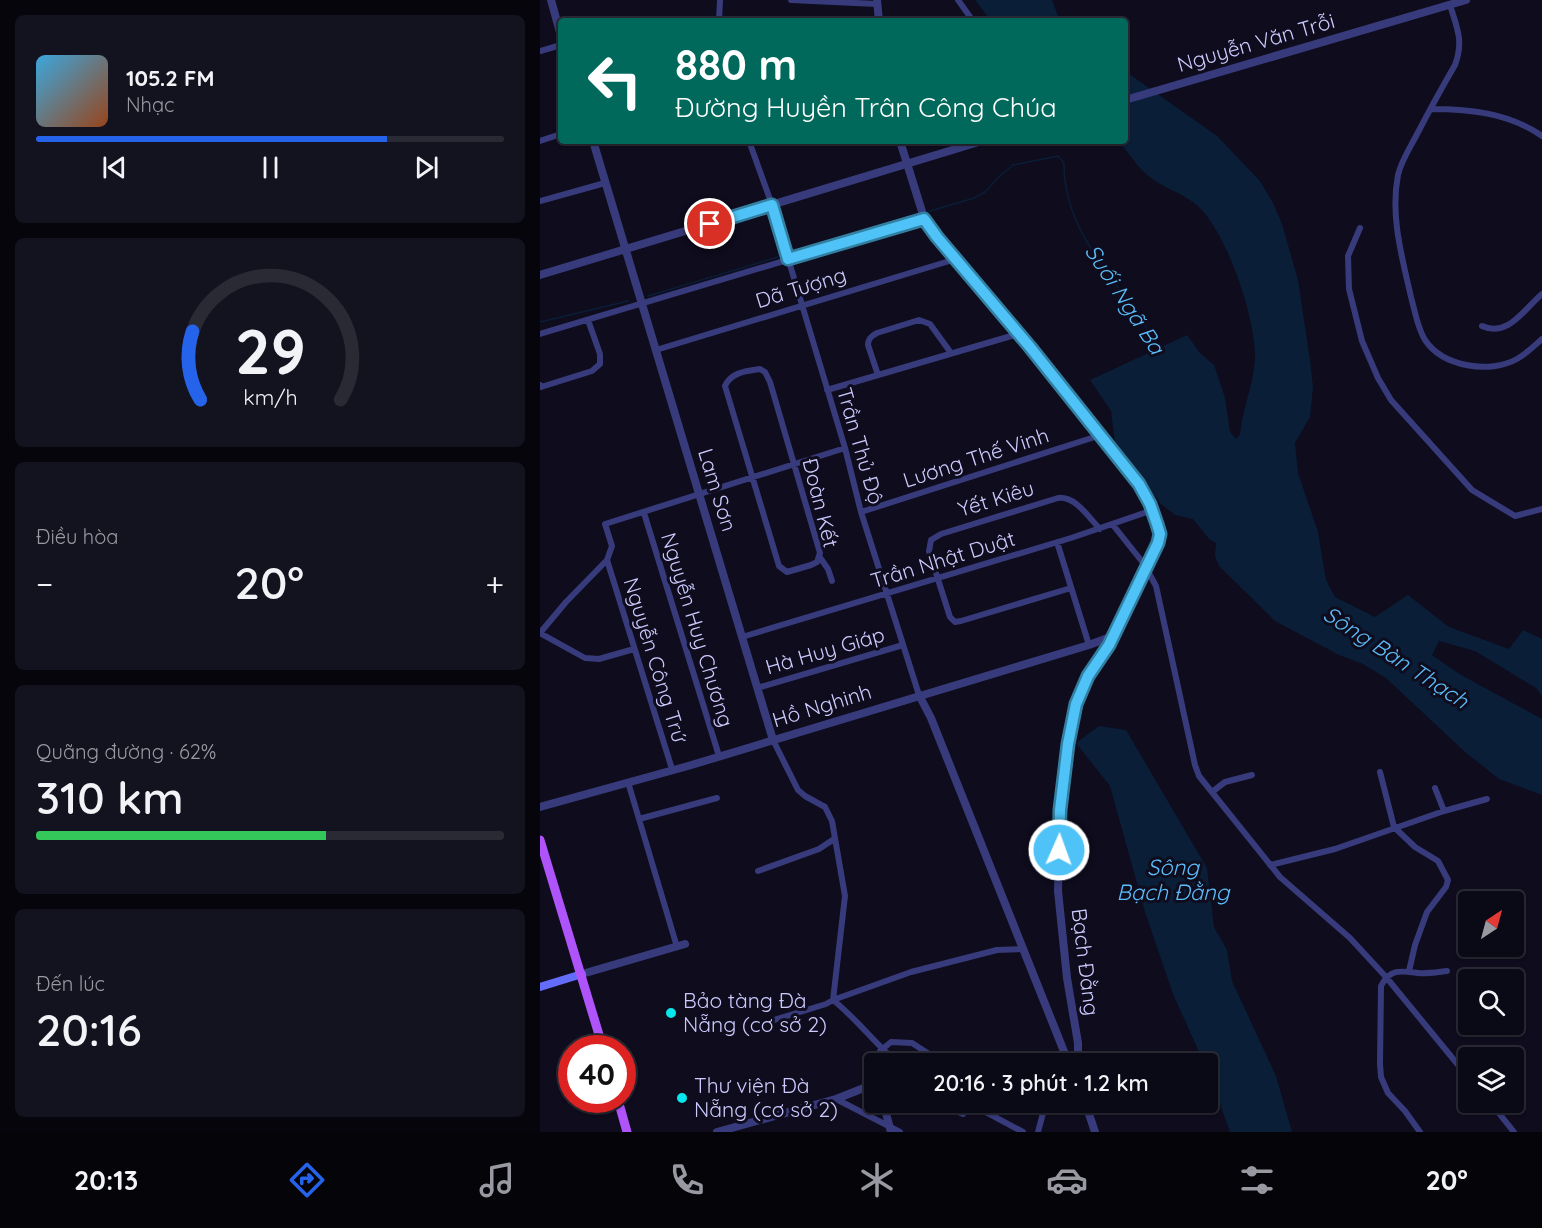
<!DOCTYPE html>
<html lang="vi">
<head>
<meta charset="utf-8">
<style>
	body { margin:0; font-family:Quicksand,sans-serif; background:#13121f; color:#f1f3f6; height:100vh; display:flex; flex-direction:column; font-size:22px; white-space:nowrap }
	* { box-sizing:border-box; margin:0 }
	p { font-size:20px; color:#999aa1 }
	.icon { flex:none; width:33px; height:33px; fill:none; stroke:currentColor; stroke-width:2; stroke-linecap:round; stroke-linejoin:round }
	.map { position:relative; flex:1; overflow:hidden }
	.sheet { display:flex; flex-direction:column; gap:15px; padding:15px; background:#06050c; width:540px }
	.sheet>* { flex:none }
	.guide { position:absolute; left:18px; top:18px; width:570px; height:126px; border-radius:6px; box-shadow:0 2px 4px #0004,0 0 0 2px #2a2a35; background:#00695c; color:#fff; overflow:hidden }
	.needle { width:39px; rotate:36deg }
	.tools { position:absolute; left:918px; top:891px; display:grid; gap:12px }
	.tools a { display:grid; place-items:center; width:66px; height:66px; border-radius:6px; background:#0a0916; box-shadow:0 2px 4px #0004,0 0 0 2px #2a2a35; font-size:30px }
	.speed { position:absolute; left:18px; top:1035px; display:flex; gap:12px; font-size:30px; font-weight:700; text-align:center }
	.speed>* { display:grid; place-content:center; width:78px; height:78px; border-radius:50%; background:#0a0916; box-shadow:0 2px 4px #0004,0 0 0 2px #2a2a35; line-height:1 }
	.speed .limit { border:9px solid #d22; background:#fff; color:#111 }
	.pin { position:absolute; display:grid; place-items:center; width:51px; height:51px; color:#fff; margin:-26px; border:3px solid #fff; border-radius:50%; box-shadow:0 2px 6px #0007 }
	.me { position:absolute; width:66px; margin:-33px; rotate:2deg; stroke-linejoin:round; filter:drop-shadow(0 0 4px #0008) }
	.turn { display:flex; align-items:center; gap:21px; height:126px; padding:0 18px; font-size:27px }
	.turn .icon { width:78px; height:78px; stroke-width:2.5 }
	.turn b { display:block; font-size:42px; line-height:51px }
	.big { font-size:45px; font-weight:600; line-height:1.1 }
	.sheet .card { flex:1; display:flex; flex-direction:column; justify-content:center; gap:9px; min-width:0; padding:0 21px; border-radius:9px; background:#13121f }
	.sheet .dial { align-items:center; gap:0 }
	.dial svg { height:156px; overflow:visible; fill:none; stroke:#2a2a35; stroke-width:7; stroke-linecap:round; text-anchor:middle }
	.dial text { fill:#f1f3f6; stroke:none }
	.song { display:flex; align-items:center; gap:18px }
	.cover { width:72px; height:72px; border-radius:9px; background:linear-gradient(135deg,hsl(200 70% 55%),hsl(20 70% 35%)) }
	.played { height:6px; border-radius:3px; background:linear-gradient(90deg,#2563eb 75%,#2a2a35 75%) }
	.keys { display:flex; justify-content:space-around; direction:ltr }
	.heat { display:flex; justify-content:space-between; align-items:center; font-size:33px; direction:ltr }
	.charge { height:9px; border-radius:4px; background:linear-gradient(90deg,#34c759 62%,#2a2a35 0) }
	.trip { position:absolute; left:324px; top:1053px; width:354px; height:60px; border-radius:6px; background:#0a0916; box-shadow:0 2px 4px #0004,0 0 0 2px #2a2a35; font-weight:600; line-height:60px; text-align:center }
	.menu { display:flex; height:96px; justify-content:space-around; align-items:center; background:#040409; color:#999aa1 }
	.menu .icon { width:42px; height:42px }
	.menu .on { color:#2563eb }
	.menu b { font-size:27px; color:#f1f3f6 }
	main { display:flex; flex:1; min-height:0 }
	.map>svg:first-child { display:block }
</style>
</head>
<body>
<main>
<section class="sheet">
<div class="card">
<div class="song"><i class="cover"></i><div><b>105.2 FM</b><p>Nhạc</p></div></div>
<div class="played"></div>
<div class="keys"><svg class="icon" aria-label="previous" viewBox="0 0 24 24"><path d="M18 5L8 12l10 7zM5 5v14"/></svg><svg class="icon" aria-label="pause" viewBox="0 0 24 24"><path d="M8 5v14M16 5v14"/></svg><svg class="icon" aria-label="next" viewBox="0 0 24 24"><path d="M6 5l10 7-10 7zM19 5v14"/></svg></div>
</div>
<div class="card dial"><svg viewBox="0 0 100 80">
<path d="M14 69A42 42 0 1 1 86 69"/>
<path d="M14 69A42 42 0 0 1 10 34" stroke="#2563eb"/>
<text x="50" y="56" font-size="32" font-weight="700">29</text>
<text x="50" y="72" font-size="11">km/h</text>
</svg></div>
<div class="card"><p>Điều hòa</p>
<div class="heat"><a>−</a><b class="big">20°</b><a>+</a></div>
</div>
<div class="card"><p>Quãng đường · 62%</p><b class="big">310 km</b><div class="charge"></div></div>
<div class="card"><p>Đến lúc</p><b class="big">20:16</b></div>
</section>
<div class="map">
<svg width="1002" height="1132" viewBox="0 0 1002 1132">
	<rect width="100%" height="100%" fill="#0e0c1d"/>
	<path fill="#0a1e38" d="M435,0H512L518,16L523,21H451Z
		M585,71L677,136L720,181L733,203L742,224L758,280L770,360L773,387L770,417L755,443L758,473L778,532L786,580L795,597L835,617L868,595L909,627L969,649L983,630L1002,639V696L996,688L935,651L899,641L892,655L921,675L1002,719V795L959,779L925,752L846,678L823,664L799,655L735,621L679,566L675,556L676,543L669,539L653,519L635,515L621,504L575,443L571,411L550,380L647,335L660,353L674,365L685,398L690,432L696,439L700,435C702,409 714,384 715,358C716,319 687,233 658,206C642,192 619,187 604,172C594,163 588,150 577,141H585Z
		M559,726L586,730L667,868L674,927L687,950L692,981L736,1076L752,1132H690L668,1070V1064L664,1063L633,994L605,912L570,786L536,743Z"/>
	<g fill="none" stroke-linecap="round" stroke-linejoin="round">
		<path stroke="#0a1e38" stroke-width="1.5" d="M387,212L434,198L445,192L461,175L473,165L518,156L524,163C523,237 586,288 619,348
			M251,253L373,216
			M108,296L238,257
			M0,322L88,301"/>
		<path stroke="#383b7b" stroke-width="6" d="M251,0L337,4
			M418,0L433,21
			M910,5C917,28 924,41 915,65C901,89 888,113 875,138C869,149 861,162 858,175C850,216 862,257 871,297C875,311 877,327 885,340C903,367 950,374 977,359C986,354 994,346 1002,339
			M179,21L180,0
			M0,51L21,45
			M891,109C930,109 969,113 1002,136
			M0,141L21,134
			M209,141L232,205L305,448L321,512L379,695
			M0,201L65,183
			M820,228L808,256L809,289L822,341L838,378L851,400L932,490L975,516L1002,509
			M942,326C968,338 984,309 1002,294
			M0,334L384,219
			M116,350L416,259
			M220,369L225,372L230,382L280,553L277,562L271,565L247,572L239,566L185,386C191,372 207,371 220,369Z
			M338,375L328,345C328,339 331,336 337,333L379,320L390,324L411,353
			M0,385L1,387L52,371L60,364V354L48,320
			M287,390L478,334
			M321,512L561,435
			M104,513L179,756
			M573,525L604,564L616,586L655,765L659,776L740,877L810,938L846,977L928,1077
			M517,542L549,645
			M279,556L288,569L292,581
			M67,560L132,769
			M531,588L421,621L415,622L410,617L389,551L391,540L401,534L518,498C536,496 548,517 560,529
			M0,633L26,602L67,560L72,546L65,524L305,448
			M0,633L45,658L59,659L94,649
			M202,637L531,538L613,510
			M217,688L363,645
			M233,740L258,790L265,796L285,807L292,821L305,896L293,1000L371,972L457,950L483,949
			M840,772L854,827L875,847L898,861L908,880L906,887L887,912L875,945L869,971
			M88,782L137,947
			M895,788L904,811
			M672,792L685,782L712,775
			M99,819L177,798
			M730,865L795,849L904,811L947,799
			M218,871L279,849L294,839
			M221,1024L286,1004L293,1000C317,1019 335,1044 359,1064
			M337,1064L340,1051L351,1042L372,1043L389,1054
			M296,1099L360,1132
			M395,1102L423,1114
			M427,1102L483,1132
			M950,1102L974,1132
			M498,1132L506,1102
			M880,1132L865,1111L848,1093L841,1077L840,1064L841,986C850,968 861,971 878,973C887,974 898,972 907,971"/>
		<path stroke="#383b7b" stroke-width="8" d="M11,0L21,36
			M337,0L339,21
			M585,100L926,0
			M53,141L233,740
			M360,141L385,221L490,347L599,484C609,502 625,525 616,547L569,645L548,676L536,704L528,744L520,810L518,891L527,978L538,1043V1052L531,1064
			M0,275L442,141
			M379,695L391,718L529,1064
			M0,807L148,766L549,645L573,636
			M42,974L145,944
			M343,1102L351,1132
			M545,1102L555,1132
			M177,1132L296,1099L334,1084"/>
		<path stroke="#646cfa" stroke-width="8" d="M0,987L42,974"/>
		<path stroke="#af54fa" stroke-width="9" d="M0,840L63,1048
			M78,1100L87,1132"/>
	</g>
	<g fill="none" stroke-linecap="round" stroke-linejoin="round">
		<g stroke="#337fa1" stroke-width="15">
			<path id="route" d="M170,224L232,205L248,259L384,219L397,237L490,347L599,484L610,504L617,524L620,534L618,543L569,645L548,676L536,704L528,744L520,810L519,850"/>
		</g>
		<use href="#route" stroke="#4fc3f7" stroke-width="10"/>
	</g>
	<g fill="#07e7ec" stroke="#0e0c1d" stroke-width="2">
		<circle cx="131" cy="1013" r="6"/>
		<circle cx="142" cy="1098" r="6"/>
	</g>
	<g text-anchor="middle" stroke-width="6" stroke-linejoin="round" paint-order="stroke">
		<g font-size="21" fill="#cccafd" stroke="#0e0c1d">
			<text transform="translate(716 43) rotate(-16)" y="7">Nguyễn Văn Trỗi</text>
			<text transform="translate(261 288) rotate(-17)" y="7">Dã Tượng</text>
			<text transform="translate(320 446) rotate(74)" y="7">Trần Thủ Độ</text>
			<text transform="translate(436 458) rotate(-18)" y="7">Lương Thế Vinh</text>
			<text transform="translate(177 490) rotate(73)" y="7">Lam Sơn</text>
			<text transform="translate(456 499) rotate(-17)" y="7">Yết Kiêu</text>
			<text transform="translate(280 503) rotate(76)" y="7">Đoàn Kết</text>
			<text transform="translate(403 560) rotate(-17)" y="7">Trần Nhật Duật</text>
			<text transform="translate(157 630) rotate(73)" y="7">Nguyễn Huy Chương</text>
			<text transform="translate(285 651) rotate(-16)" y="7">Hà Huy Giáp</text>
			<text transform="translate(115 660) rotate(73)" y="7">Nguyễn Công Trứ</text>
			<text transform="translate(282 706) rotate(-17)" y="7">Hồ Nghinh</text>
			<text transform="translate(545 962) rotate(83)" y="7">Bạch Đằng</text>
		</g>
		<g font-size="21" fill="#cccafd" stroke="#0e0c1d" text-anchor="start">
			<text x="143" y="1008">Bảo tàng Đà<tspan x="143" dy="24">Nẵng (cơ sở 2)</tspan></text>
			<text x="154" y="1093">Thư viện Đà<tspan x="154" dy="24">Nẵng (cơ sở 2)</tspan></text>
		</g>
		<g font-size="22" font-style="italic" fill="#5bbdfa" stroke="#0e0c1d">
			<text transform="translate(585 299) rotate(57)" y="8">Suối Ngã Ba</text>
			<text transform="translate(856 657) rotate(33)" y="8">Sông Bàn Thạch</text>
			<text x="633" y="875">Sông<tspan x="633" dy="25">Bạch Đằng</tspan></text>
		</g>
	</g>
</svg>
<div class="tools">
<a><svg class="needle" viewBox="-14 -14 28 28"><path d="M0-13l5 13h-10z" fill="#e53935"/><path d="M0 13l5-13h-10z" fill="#999aa1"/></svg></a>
<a><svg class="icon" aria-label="search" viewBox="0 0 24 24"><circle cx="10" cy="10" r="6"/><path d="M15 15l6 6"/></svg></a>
<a><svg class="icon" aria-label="layers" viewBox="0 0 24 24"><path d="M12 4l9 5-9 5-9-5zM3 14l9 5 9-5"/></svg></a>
</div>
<div class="speed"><div class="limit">40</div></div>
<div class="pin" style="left:170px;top:224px;background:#d93025"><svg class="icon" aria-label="arrive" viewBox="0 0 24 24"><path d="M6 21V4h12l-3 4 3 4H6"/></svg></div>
<svg class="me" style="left:519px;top:850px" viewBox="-20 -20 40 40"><circle r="17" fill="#4fc3f7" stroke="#fff" stroke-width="3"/><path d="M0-11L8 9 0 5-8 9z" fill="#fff"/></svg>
<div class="trip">20:16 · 3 phút · 1.2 km</div>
<div class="guide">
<div class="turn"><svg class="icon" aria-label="left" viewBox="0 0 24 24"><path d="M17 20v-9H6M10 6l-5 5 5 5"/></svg><div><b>880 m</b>Đường Huyền Trân Công Chúa</div></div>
</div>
</div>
</main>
<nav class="menu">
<b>20:13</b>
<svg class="icon on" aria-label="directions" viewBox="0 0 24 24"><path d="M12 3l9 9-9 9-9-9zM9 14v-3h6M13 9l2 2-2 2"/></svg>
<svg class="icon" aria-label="music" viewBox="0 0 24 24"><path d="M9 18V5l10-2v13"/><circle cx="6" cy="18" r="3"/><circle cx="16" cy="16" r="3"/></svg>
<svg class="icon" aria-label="phone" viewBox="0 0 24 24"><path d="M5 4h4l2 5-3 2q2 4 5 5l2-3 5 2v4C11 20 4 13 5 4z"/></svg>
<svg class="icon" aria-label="climate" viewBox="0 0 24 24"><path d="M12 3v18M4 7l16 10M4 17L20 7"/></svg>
<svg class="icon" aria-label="car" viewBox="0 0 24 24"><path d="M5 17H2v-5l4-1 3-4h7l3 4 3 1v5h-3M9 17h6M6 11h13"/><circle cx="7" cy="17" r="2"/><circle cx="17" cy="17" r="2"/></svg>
<svg class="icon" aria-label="filters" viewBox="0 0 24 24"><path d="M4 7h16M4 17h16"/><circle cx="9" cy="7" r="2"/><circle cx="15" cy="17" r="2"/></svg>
<b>20°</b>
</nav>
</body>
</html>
